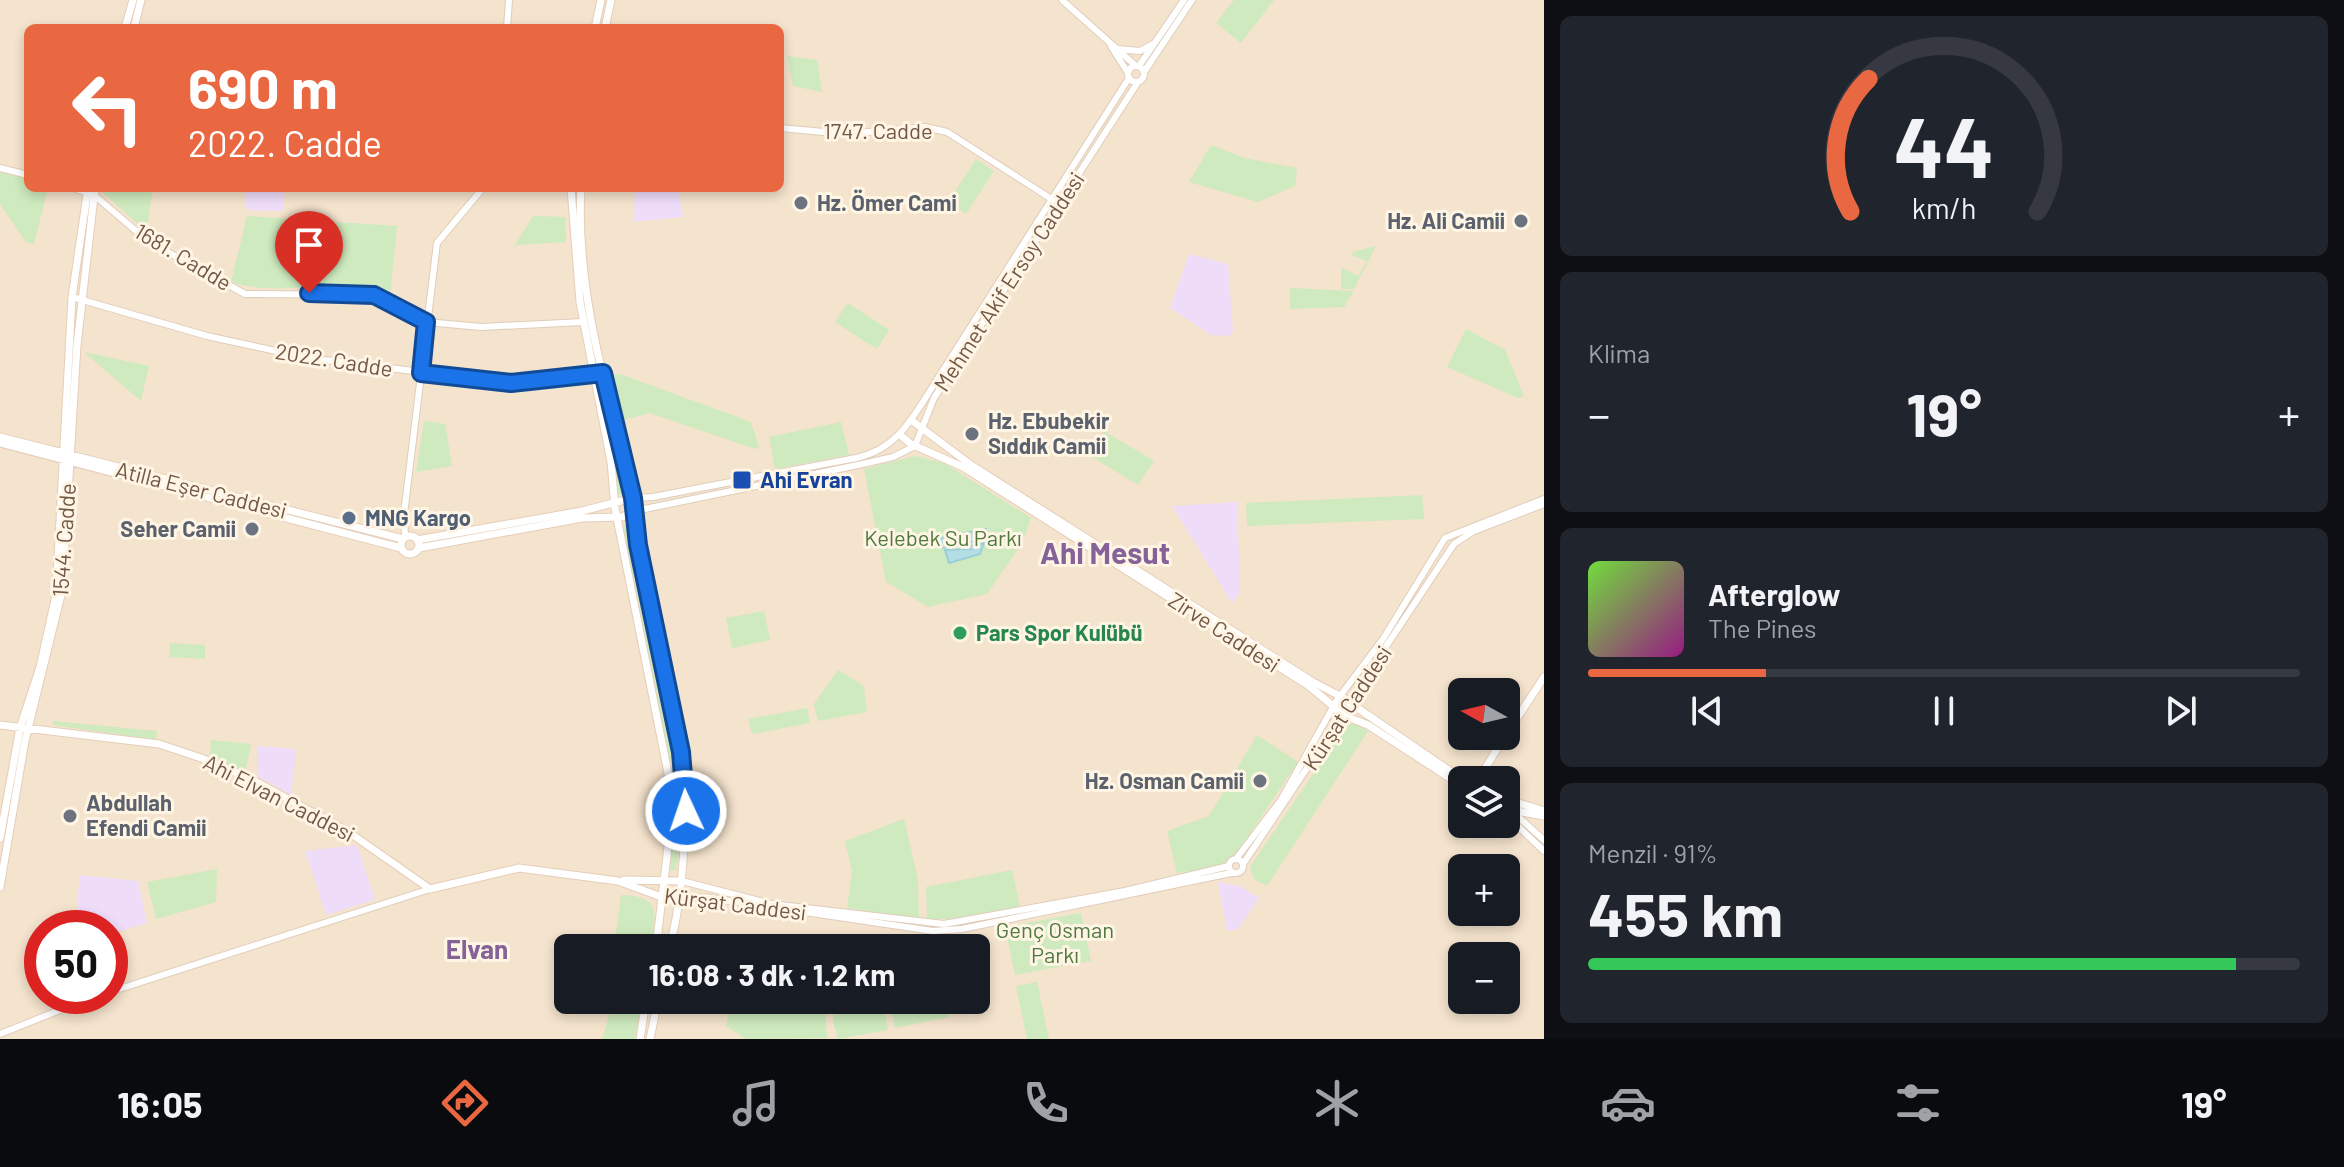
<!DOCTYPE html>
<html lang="tr">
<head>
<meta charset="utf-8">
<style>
	body { margin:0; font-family:Barlow,sans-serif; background:#20242c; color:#f1f3f6; height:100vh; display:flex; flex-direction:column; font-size:30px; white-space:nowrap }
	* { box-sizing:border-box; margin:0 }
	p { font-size:26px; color:#9ea1a6 }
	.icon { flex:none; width:44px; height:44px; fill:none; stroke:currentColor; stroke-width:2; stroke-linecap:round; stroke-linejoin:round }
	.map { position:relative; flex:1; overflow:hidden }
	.details { display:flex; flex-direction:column; gap:16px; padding:16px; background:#0d0f14; width:800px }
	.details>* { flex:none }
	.guide { position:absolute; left:24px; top:24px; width:760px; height:168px; border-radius:12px; box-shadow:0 4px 12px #0003; background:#ea6841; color:#fff; overflow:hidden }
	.needle { width:52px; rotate:278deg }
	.fabs { position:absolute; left:1448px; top:678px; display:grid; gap:16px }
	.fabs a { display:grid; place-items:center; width:72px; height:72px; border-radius:12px; background:#171b24; box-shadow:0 4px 12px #0003; font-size:40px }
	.speed { position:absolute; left:24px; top:910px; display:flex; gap:16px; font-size:40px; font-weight:700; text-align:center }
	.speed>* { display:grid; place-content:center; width:104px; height:104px; border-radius:50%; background:#171b24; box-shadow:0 4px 12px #0003; line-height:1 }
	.speed .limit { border:12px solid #d22; background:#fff; color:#111 }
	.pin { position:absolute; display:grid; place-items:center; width:68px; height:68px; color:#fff; margin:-82px -34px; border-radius:50% 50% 50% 0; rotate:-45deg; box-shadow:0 0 8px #0007 }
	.pin .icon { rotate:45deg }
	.me { position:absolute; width:88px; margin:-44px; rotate:357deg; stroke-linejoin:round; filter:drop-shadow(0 0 6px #0008) }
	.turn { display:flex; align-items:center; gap:28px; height:168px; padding:0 32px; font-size:36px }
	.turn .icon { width:104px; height:104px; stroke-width:2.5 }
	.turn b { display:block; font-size:56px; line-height:68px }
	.big { font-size:60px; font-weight:700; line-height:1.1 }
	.details .tile { flex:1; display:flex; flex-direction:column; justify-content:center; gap:12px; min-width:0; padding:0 28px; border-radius:12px; background:#20242c }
	.details .dial { align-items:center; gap:0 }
	.dial svg { height:208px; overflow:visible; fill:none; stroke:#363941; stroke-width:7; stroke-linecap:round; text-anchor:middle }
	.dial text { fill:#f1f3f6; stroke:none }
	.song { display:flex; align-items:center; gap:24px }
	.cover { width:96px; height:96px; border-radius:12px; background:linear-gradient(135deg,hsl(100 70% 55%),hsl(310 70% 35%)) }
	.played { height:8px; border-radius:4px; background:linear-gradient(90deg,#ea6841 25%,#363941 25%) }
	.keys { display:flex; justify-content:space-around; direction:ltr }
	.heat { display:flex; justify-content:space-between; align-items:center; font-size:44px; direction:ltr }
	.charge { height:12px; border-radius:6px; background:linear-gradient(90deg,#34c759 91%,#363941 0) }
	.trip { position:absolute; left:554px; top:934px; width:436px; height:80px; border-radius:12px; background:#171b24; box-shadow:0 4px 12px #0003; font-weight:700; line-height:80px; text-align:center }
	.dock { display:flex; height:128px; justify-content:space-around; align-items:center; background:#090b0e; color:#9ea1a6 }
	.dock .icon { width:56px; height:56px }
	.dock .on { color:#ea6841 }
	.dock b { font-size:36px; color:#f1f3f6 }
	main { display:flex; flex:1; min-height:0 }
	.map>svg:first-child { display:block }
</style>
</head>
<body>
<main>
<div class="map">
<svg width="1544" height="1039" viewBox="0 0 1544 1039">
	<rect width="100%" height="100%" fill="#fcf1df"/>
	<path fill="#f4e3cd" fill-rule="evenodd" d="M0,0H1544V1039H0ZM28,28H780V188H28ZM1462,692H1506V736H1462ZM1462,780H1506V824H1462ZM1462,868H1506V912H1462ZM42,928H110V996H42ZM568,948H976V1000H568ZM1462,956H1506V1000H1462Z"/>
	<path fill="#eedcf8" d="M245,188H283V211L249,210L245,207Z
		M635,188H678L683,217L634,222Z
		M1189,254L1228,264L1233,332L1229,336L1211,335L1170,308Z
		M1237,502L1240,592L1232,603L1172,506Z
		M258,746L296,749L291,795L257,776Z
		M357,845L375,900L326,915L305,851Z
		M80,875L138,881L147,923L110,934V928H80L77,902Z
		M1218,882L1240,886L1259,898L1238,929L1227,931Z"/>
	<path fill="#cfeabe" d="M1234,0H1274L1241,43L1216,23Z
		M787,56L817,60L822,92L793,86Z
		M1211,145L1244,158L1297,168L1295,186L1258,202L1189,182Z
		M976,159L994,171L966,214L948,202Z
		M0,172L28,179V188H48L34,244L26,242L0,204Z
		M98,188H153L148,222L139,225Z
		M247,216L397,226L390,296C346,276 279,298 231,282Z
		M533,216L565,217L566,242L515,245Z
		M1376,246L1354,289H1341V267L1358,276L1367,261L1352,255L1353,252Z
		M1290,288L1354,291L1344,307L1290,309Z
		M848,303L889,330L877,349L835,322Z
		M1466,329L1505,350L1524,396L1518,398L1447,367Z
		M84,352L149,366L141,401Z
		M620,374L751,422L759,447L755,449L650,413L622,420L612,375Z
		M600,384H602L627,493L618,494Z
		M424,421L445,424L452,466L416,472Z
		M841,422L849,455L775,469L769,437Z
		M1104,431L1154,461L1138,485L1089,455Z
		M915,456L944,463L1031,518L1022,543L987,594L928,607L886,582L864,469Z
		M1422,495L1424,519L1247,526L1246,503Z
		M631,524C653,638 690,754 676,870H670L674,781L623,526Z
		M764,611L770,640L732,648L726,618Z
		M170,643L205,645V659L169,657Z
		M838,670L864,686L867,712L818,721L814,704Z
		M807,708L810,723L752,734L748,719Z
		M53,721L157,731L156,740L53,725Z
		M1347,724H1357L1368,731L1267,886L1254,879L1250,867Z
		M1257,735L1298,762L1235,856L1217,867L1177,873L1167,831L1209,816Z
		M211,740L251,744L245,773L210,755Z
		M904,819L918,880L919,919L847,908L852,871L845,841Z
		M217,869L216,902L156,919L147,882Z
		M1012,870L1020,907L953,919H927L926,887Z
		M621,895C663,896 656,915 650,948H614Z
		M1081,913L1091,961L1015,975L1005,927Z
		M1037,982L1049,1039H1027L1016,986Z
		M730,1000H825L827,1038L746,1039L726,1026Z
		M936,1000H945L949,1017L895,1028L891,1009Z
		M835,1003L885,1011L888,1030L838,1039L833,1021Z
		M612,1006L640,1010L635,1039H602Z"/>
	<path fill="#b4dee6" stroke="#9aced8" stroke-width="2" d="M986,529L985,540L967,543L961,537L959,545L942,548L934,543L933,539Z
		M984,543L980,554L949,563L945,550L968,549H971L969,546Z"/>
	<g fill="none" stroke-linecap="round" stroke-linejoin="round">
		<g stroke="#e0cdbb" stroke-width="8">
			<path id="tertiary" d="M1062,0L1136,66
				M507,28L509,0
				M1111,46L1128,73
				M1118,49L1140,51L1153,44
				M1128 74a8 8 0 1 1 16 0a8 8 0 1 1-16 0Z
				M1139,66L1184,0
				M1144,72L1192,0
				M780,128L846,134L925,127L947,132L1053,200
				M0,168L28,175
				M73,188L94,195L149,242L245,294L374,295L426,322L481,327L583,322
				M72,297L207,336L308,358L511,383L603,373
				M633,498L653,497L856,458C897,449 912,419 933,386L1129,78
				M635,511L858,465L893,457L915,446L934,398L1138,82
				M405,537L404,514L437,243L483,188
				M1515,814L1544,840
				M1507,816L1544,851
				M1236,859L1281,800L1337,700L1383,639L1445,538L1544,499
				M1229 866a7 7 0 1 1 14 0a7 7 0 1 1-14 0Z
				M1243,864L1337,723L1353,705L1373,666L1454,544L1474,531L1544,504
				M682,881L771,904L944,924L1125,891L1229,866
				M681,898L703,897L933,931L962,929L1231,873
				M110,992L430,889
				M0,1034L95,996"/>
		</g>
		<g stroke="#e6ceb9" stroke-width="9">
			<path id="secondary" d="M125,28L133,0
				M134,28L141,0
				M595,28L601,0
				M605,28L611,0
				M571,188L580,302L611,462L615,508L668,773L669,839L656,948
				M581,188C575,290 608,395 632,493C640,526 643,566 650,600C676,729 701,815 670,948
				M911,420L971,465L1313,682L1340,696L1463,780
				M900,435L911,444L963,467L1309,686L1345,716L1368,725L1462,786
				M0,437L403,539
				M0,443L401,548
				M401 545a9 9 0 1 1 18 0a9 9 0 1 1-18 0Z
				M417,540L582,511L633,498
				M419,548L582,518L622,517L635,511
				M0,725L159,744L201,758L249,778L347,831L430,889L519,868L618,881L667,899L681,898
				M1506,735L1544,677
				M1478,780L1505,736
				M1506,799L1544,811
				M1516,811L1544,816
				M1506,815H1512L1517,809
				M0,838L20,728L40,667L56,595L72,297L88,188
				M624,880L682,881
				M0,887L25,741L62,591L77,345L95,188
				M640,1039L646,1000
				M650,1039L658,1000"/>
		</g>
		<use href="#tertiary" stroke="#fff" stroke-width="6"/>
		<use href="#secondary" stroke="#fff" stroke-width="7"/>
	</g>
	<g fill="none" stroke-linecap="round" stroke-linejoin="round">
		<g stroke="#114b97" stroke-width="20">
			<path id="route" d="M309,293L374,295L426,322L421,373L511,383L603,373L633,498L638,545L681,752L686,811"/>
		</g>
		<use href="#route" stroke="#1a73e8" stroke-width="14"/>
	</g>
	<g fill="#6b7280" stroke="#fff5e5" stroke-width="3">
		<circle cx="801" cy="203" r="8"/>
		<circle cx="1521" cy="221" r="8"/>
		<circle cx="972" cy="434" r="8"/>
		<circle cx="252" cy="529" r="8"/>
		<circle cx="1260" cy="781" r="8"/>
		<circle cx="70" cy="816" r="8"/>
	</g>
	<rect fill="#1a4fb4" stroke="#fff5e5" stroke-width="3" x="732" y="470" width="20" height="20" rx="4"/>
	<circle fill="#5c6f8a" stroke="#fff5e5" stroke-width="3" cx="349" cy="518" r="8"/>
	<circle fill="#2e9e5b" stroke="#fff5e5" stroke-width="3" cx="960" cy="633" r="8"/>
	<g text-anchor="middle" stroke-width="6" stroke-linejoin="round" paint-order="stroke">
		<g font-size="22" fill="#735747" stroke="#fff5e5">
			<text x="878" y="139">1747. Cadde</text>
			<text transform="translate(183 257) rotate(31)" y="8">1681. Cadde</text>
			<text transform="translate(1009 282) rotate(-57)" y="8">Mehmet Akif Ersoy Caddesi</text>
			<text transform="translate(334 360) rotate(9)" y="8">2022. Cadde</text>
			<text transform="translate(201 490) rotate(14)" y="8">Atilla Eşer Caddesi</text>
			<text transform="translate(64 540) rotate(-86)" y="8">1544. Cadde</text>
			<text transform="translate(1224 632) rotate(33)" y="8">Zirve Caddesi</text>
			<text transform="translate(1347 708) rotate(-57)" y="8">Kürşat Caddesi</text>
			<text transform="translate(279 798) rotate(27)" y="8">Ahi Elvan Caddesi</text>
			<text transform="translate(735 904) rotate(7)" y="8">Kürşat Caddesi</text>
		</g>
		<g font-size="22" font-weight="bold" fill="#5b616d" stroke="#fff5e5" text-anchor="start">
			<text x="817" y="211">Hz. Ömer Cami</text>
			<text x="1505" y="229" text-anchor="end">Hz. Ali Camii</text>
			<text x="988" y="429">Hz. Ebubekir<tspan x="988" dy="25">Sıddık Camii</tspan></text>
			<text x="236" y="537" text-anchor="end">Seher Camii</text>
			<text x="1244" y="789" text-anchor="end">Hz. Osman Camii</text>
			<text x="86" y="811">Abdullah<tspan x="86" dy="25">Efendi Camii</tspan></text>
		</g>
		<g font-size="22" font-weight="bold" fill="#164399" stroke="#fff5e5" text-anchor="start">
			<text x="760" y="488">Ahi Evran</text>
		</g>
		<g font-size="22" font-weight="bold" fill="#4e5e75" stroke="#fff5e5" text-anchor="start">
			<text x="365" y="526">MNG Kargo</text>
		</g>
		<g font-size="22" fill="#4f793f" stroke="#fff5e5">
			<text x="943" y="546">Kelebek Su Parkı</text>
			<text x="1055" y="938">Genç Osman<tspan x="1055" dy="25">Parkı</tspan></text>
		</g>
		<g font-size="22" font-weight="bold" fill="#27864d" stroke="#fff5e5" text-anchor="start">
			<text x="976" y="641">Pars Spor Kulübü</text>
		</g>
		<g font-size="26" font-weight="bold" fill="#856297" stroke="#fff5e5">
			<text x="477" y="959">Elvan</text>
		</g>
		<g font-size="30" font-weight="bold" fill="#856297" stroke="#fff5e5">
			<text x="1105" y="564">Ahi Mesut</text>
		</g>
	</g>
</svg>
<div class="fabs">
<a><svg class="needle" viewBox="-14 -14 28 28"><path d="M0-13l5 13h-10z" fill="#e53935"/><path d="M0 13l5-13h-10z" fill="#9ea1a6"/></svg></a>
<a><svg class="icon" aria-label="layers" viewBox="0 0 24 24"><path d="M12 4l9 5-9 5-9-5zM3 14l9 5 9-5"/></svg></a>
<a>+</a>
<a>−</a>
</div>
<div class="speed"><div class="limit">50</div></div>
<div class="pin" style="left:309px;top:293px;background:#d93025"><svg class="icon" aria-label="arrive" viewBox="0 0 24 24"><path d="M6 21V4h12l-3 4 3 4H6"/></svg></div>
<svg class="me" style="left:686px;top:811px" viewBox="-20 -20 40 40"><circle r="17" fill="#1a73e8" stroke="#fff" stroke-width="3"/><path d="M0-11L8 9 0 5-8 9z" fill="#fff"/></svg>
<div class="trip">16:08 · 3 dk · 1.2 km</div>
<div class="guide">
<div class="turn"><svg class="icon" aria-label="left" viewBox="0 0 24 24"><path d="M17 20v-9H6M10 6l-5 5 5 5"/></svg><div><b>690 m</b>2022. Cadde</div></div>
</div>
</div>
<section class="details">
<div class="tile dial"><svg viewBox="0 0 100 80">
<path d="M14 69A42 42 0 1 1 86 69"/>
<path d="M14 69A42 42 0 0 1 21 18" stroke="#ea6841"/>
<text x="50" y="56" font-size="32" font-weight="700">44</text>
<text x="50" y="72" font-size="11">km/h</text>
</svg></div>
<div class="tile"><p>Klima</p>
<div class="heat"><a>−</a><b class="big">19°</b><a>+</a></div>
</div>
<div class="tile">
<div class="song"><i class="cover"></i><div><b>Afterglow</b><p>The Pines</p></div></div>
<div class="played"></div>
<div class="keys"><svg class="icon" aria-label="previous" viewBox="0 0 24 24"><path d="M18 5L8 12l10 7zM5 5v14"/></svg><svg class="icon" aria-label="pause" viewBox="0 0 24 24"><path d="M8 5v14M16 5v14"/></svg><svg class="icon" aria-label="next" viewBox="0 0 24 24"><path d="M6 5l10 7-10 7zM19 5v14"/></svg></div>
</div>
<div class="tile"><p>Menzil · 91%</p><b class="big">455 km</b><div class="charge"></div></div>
</section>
</main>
<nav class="dock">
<b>16:05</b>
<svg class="icon on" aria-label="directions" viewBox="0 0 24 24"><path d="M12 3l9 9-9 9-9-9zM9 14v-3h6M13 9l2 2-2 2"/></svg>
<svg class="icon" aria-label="music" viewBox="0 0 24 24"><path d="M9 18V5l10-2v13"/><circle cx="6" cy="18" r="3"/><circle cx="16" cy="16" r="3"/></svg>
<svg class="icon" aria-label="phone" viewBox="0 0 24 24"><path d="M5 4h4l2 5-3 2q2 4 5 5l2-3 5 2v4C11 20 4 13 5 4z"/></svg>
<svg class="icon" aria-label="climate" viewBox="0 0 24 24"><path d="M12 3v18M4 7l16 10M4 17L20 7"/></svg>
<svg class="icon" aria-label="car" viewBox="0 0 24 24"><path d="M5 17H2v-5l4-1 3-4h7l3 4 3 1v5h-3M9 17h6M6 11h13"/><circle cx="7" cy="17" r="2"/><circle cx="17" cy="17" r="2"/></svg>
<svg class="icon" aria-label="filters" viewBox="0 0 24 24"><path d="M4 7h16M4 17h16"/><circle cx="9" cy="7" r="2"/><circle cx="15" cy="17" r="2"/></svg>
<b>19°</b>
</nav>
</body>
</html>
